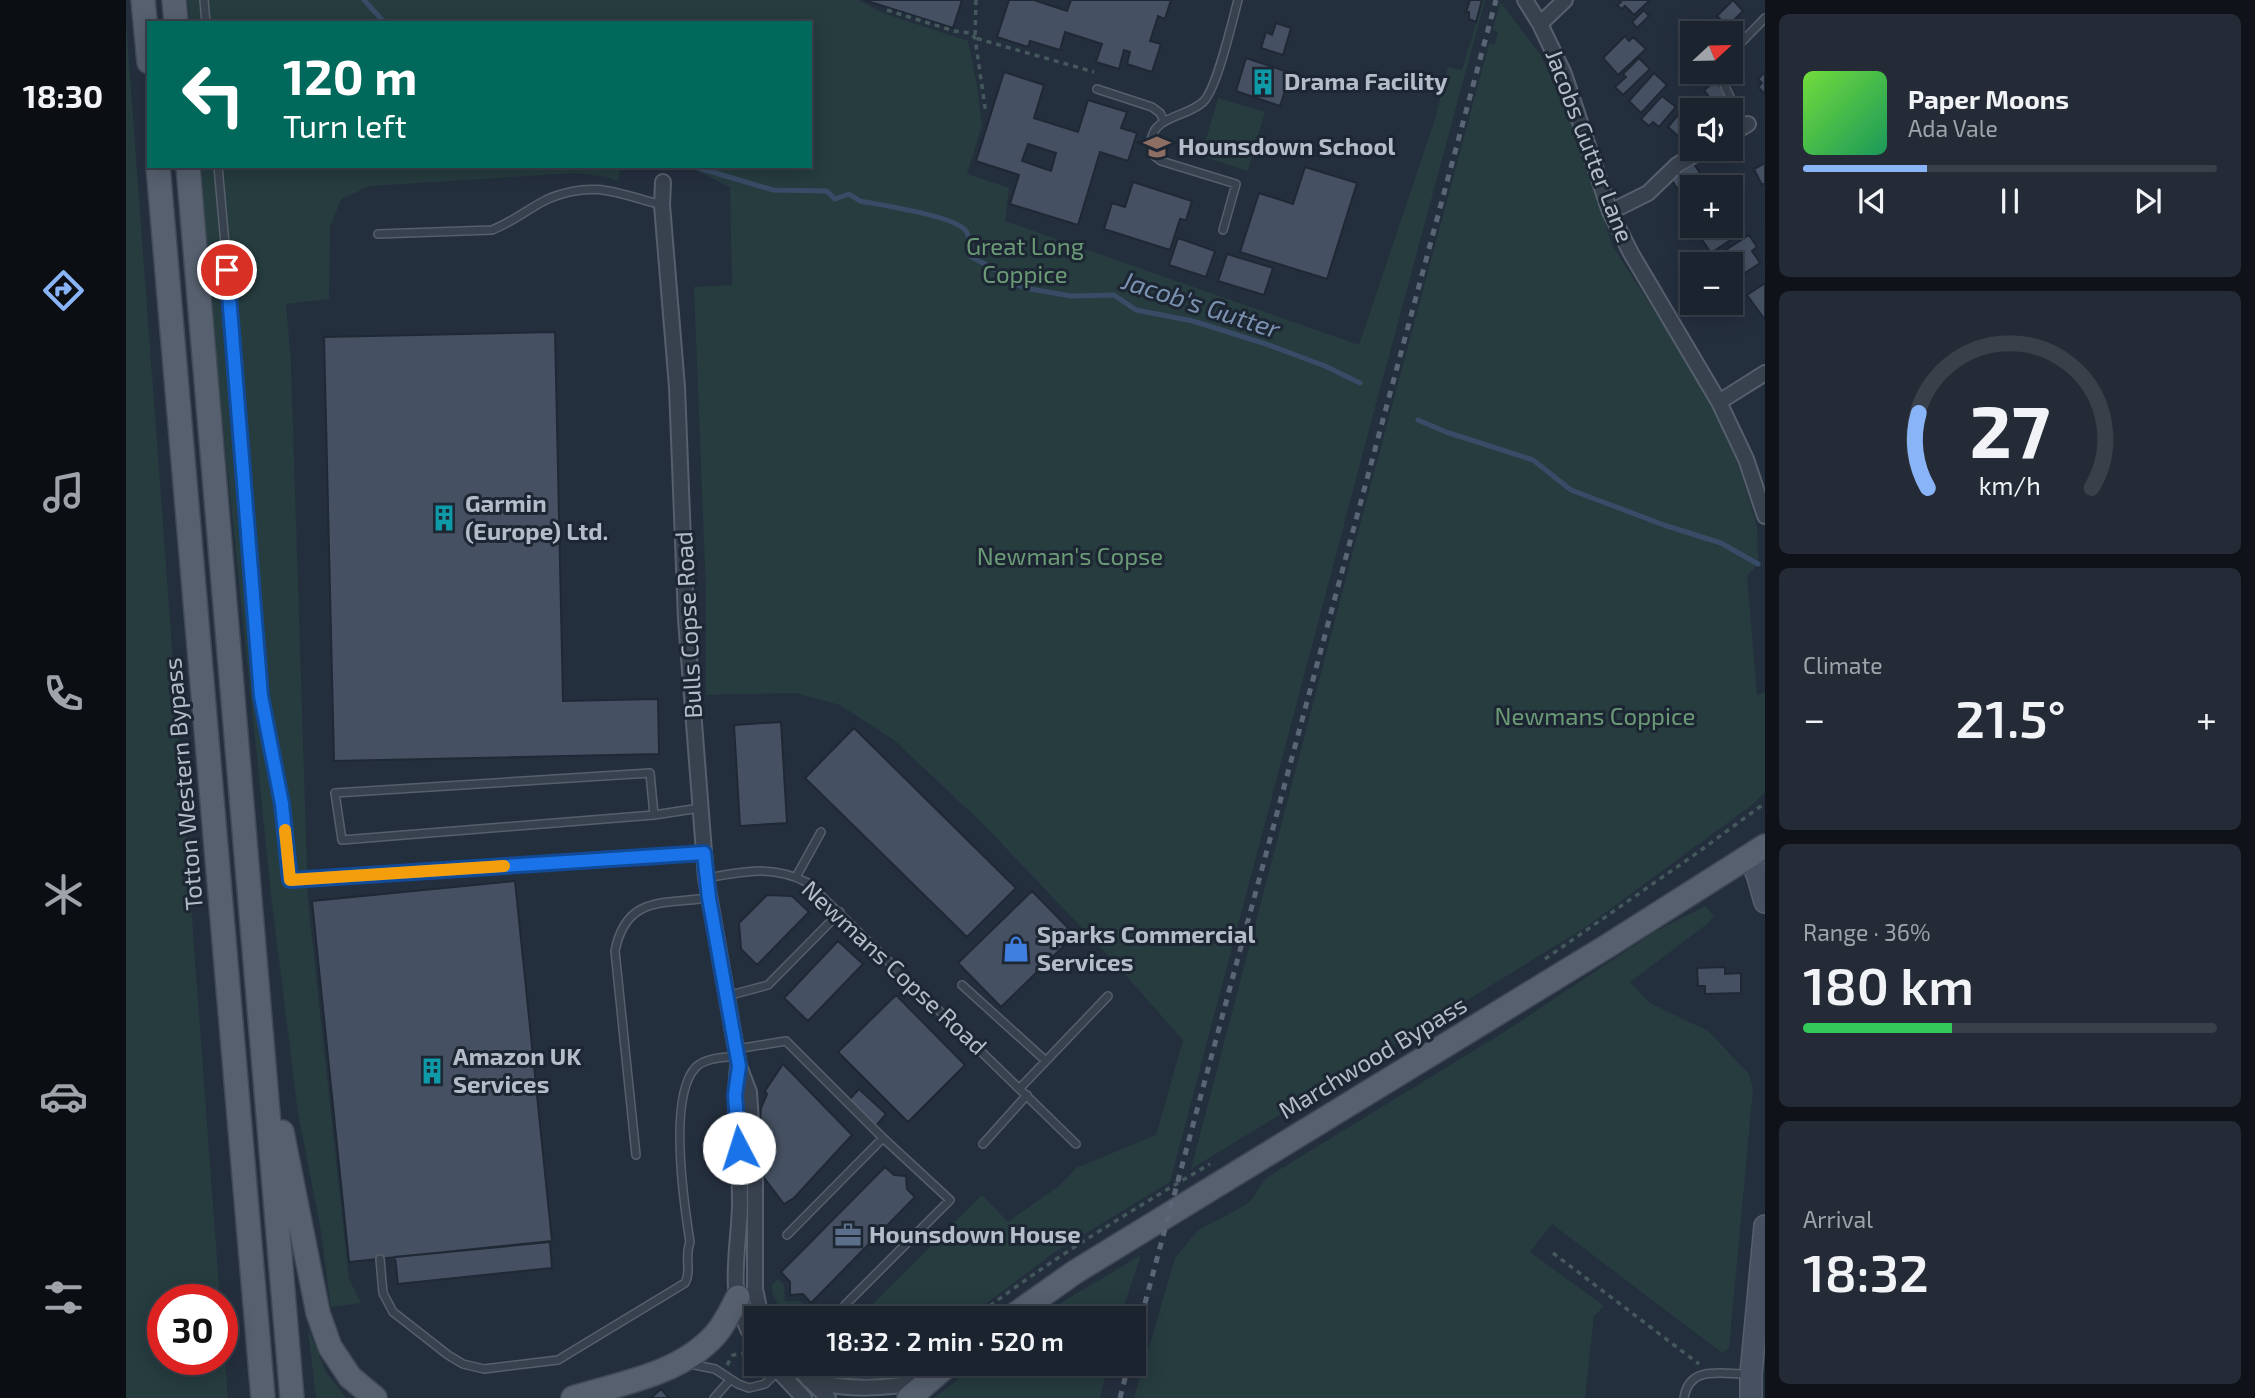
<!DOCTYPE html>
<html lang="en">
<head>
<meta charset="utf-8">
<style>
	body { margin:0; font-family:"Exo 2",sans-serif; background:#242b36; color:#f1f3f6; height:100vh; display:flex; flex-direction:column; font-size:26px; white-space:nowrap }
	* { box-sizing:border-box; margin:0 }
	p { font-size:23px; color:#a0a4aa }
	.icon { flex:none; width:38px; height:38px; fill:none; stroke:currentColor; stroke-width:2; stroke-linecap:round; stroke-linejoin:round }
	.map { position:relative; flex:1; overflow:hidden }
	.panel { display:flex; flex-direction:column; gap:14px; padding:14px; background:#0f1319; width:490px }
	.panel>* { flex:none }
	.guide { position:absolute; left:21px; top:21px; width:665px; height:147px; border-radius:0px; box-shadow:0 4px 18px #0003,0 0 0 2px #39404a; background:#00695c; color:#fff; overflow:hidden }
	.needle { width:46px; rotate:68deg }
	.fabs { position:absolute; left:1554px; top:21px; display:grid; gap:14px }
	.fabs a { display:grid; place-items:center; width:63px; height:63px; border-radius:0px; background:#1b232e; box-shadow:0 4px 18px #0003,0 0 0 2px #39404a; font-size:35px }
	.speed { position:absolute; left:21px; top:1284px; display:flex; gap:14px; font-size:35px; font-weight:700; text-align:center }
	.speed>* { display:grid; place-content:center; width:91px; height:91px; border-radius:50%; background:#1b232e; box-shadow:0 4px 18px #0003,0 0 0 2px #39404a; line-height:1 }
	.speed .limit { border:10px solid #d22; background:#fff; color:#111 }
	.pin { position:absolute; display:grid; place-items:center; width:60px; height:60px; color:#fff; margin:-30px; border:4px solid #fff; border-radius:50%; box-shadow:0 2px 7px #0007 }
	.me { position:absolute; width:77px; margin:-38px; rotate:355deg; stroke-linejoin:round; filter:drop-shadow(0 0 5px #0008) }
	.turn { display:flex; align-items:center; gap:24px; height:147px; padding:0 21px; font-size:32px }
	.turn .icon { width:91px; height:91px; stroke-width:2.5 }
	.turn b { display:block; font-size:49px; line-height:60px }
	.big { font-size:52px; font-weight:600; line-height:1.1 }
	.panel .tile { flex:1; display:flex; flex-direction:column; justify-content:center; gap:10px; min-width:0; padding:0 24px; border-radius:10px; background:#242b36 }
	.panel .dial { align-items:center; gap:0 }
	.dial svg { height:182px; overflow:visible; fill:none; stroke:#39404a; stroke-width:7; stroke-linecap:round; text-anchor:middle }
	.dial text { fill:#f1f3f6; stroke:none }
	.song { display:flex; align-items:center; gap:21px }
	.cover { width:84px; height:84px; border-radius:10px; background:linear-gradient(135deg,hsl(100 70% 55%),hsl(150 70% 35%)) }
	.played { height:7px; border-radius:4px; background:linear-gradient(90deg,#8ab4f8 30%,#39404a 30%) }
	.keys { display:flex; justify-content:space-around; direction:ltr }
	.heat { display:flex; justify-content:space-between; align-items:center; font-size:38px; direction:ltr }
	.charge { height:10px; border-radius:5px; background:linear-gradient(90deg,#34c759 36%,#39404a 0) }
	.trip { position:absolute; left:618px; top:1306px; width:402px; height:70px; border-radius:0px; background:#1b232e; box-shadow:0 4px 18px #0003,0 0 0 2px #39404a; font-weight:600; line-height:70px; text-align:center }
	main { display:flex; flex:1; min-height:0 }
	.tabs { display:flex; flex-direction:column; width:126px; justify-content:space-around; align-items:center; background:#0b0e12; color:#a0a4aa }
	.tabs .icon { width:49px; height:49px }
	.tabs .current { color:#8ab4f8 }
	.tabs b { font-size:32px; color:#f1f3f6 }
	.map>svg:first-child { display:block }
</style>
</head>
<body>
<main>
<nav class="tabs">
<b>18:30</b>
<svg class="icon current" aria-label="directions" viewBox="0 0 24 24"><path d="M12 3l9 9-9 9-9-9zM9 14v-3h6M13 9l2 2-2 2"/></svg>
<svg class="icon" aria-label="music" viewBox="0 0 24 24"><path d="M9 18V5l10-2v13"/><circle cx="6" cy="18" r="3"/><circle cx="16" cy="16" r="3"/></svg>
<svg class="icon" aria-label="phone" viewBox="0 0 24 24"><path d="M5 4h4l2 5-3 2q2 4 5 5l2-3 5 2v4C11 20 4 13 5 4z"/></svg>
<svg class="icon" aria-label="climate" viewBox="0 0 24 24"><path d="M12 3v18M4 7l16 10M4 17L20 7"/></svg>
<svg class="icon" aria-label="car" viewBox="0 0 24 24"><path d="M5 17H2v-5l4-1 3-4h7l3 4 3 1v5h-3M9 17h6M6 11h13"/><circle cx="7" cy="17" r="2"/><circle cx="17" cy="17" r="2"/></svg>
<svg class="icon" aria-label="filters" viewBox="0 0 24 24"><path d="M4 7h16M4 17h16"/><circle cx="9" cy="7" r="2"/><circle cx="15" cy="17" r="2"/></svg>
</nav>
<div class="map">
<svg width="1639" height="1398" viewBox="0 0 1639 1398">
	<rect width="100%" height="100%" fill="#242f3e"/>
	<path fill="#263c3f" d="M62,0H732L757,13L842,41L851,85L856,126L841,174L883,188L879,221L1233,345L1309,119L1322,67L1336,70L1357,0H1359L1243,430L1044,1182L926,1254L841,1318H733L856,1195L882,1222L933,1186L950,1168L1030,1135L1057,1040L978,951L857,824L769,741L714,705L669,693L580,695V593L568,287L606,285L604,187L561,166H684V23H64Z
		M1374,2L1414,54L1421,68L1447,125L1487,247L1549,343L1590,413L1610,459L1623,499L1631,527L1632,564L1621,576L1631,695L1639,692V792L1627,804L1457,929L1065,1169L1230,540L1363,44H1369L1372,32L1367,30Z
		M0,21L94,1300H37V1360H96V1325L102,1398H0Z
		M1092,98L1139,112L1122,171L1075,156Z
		M75,166H495L492,181L480,177L451,173L244,186L215,199L204,227L203,299L160,304L165,363L182,901L223,1279L235,1303L205,1307L194,1226L172,1113L146,904L94,396Z
		M1580,906L1588,917L1581,924L1504,982L1524,1003L1582,1031L1623,1074L1627,1089L1603,1348L1596,1353L1426,1224L1404,1252L1478,1306L1468,1316L1459,1398H1008L1049,1258L1071,1231L1123,1203L1140,1178L1383,1029L1530,931Z
		M1015,1255L994,1318H912L918,1313Z
		M652,1279L658,1285L659,1301H674L682,1308L687,1304L701,1318H660L647,1296L646,1285Z
		M182,1329L200,1372L220,1398H190Z
		M853,1363H982L974,1398H808Z"/>
	<g fill="none" stroke-linecap="round" stroke-linejoin="round">
		<path stroke="#394c67" stroke-width="5" d="M238,0L259,23
			M566,166L647,190L701,191L709,199L723,194L734,201C754,205 830,216 840,231C845,238 842,249 845,257L865,267L889,284L899,288L945,296L988,295L1010,310L1067,321L1140,344L1199,366L1234,383
			M1292,420L1320,432L1407,460L1445,490L1538,525L1595,543L1632,564"/>
	</g>
	<path fill="#455162" stroke="#1f2835" stroke-width="2" fill-rule="evenodd" d="M738,0H836L827,28Z
		M883,0H908L941,11L945,0H1045L1039,19L1032,16L1024,41L1035,44L1026,72L1001,64L1004,52L998,50L993,69L970,62L976,44L939,32L934,50L904,41L902,47L871,37Z
		M1344,0H1356L1350,22L1343,19V12H1340Z
		M1494,0H1524L1508,15L1499,6L1496,9L1491,5L1495,2Z
		M1607,0L1617,11L1602,26L1591,16Z
		M1518,10L1523,16L1511,28L1506,22Z
		M1583,19L1596,31L1593,33H1587L1578,24Z
		M1150,23L1165,28L1157,55L1135,48L1140,32L1146,35Z
		M1499,36L1503,41L1507,37L1520,49L1492,75L1477,58Z
		M1120,58L1165,73L1154,106L1110,91Z
		M1513,58L1524,69L1497,95L1489,87L1500,77L1497,74Z
		M878,72L918,85L908,118L952,132L962,100L1001,112L995,128L1011,133L1002,161L974,152L952,225L884,204L893,175L850,161ZM902,144L930,153L925,171L896,161Z
		M1639,72V94L1632,87L1636,83L1632,79Z
		M1528,73L1541,85L1515,113L1503,101Z
		M1590,81L1601,96L1589,105L1578,90Z
		M1536,96L1550,107L1533,127L1527,122L1523,126L1515,119Z
		M1556,110L1564,117L1566,114V135L1560,143L1542,127Z
		M1639,163V183L1636,185L1628,169Z
		M1568,164L1580,182L1572,187H1566V197L1563,199L1561,195L1557,197L1545,179Z
		M1179,167L1231,183L1201,279L1114,252L1133,193L1167,204Z
		M1007,182L1066,201L1060,220L1054,219L1044,250L978,229L986,203L999,207Z
		M1566,206V226H1576L1569,231L1556,213Z
		M1605,218L1612,229L1609,231L1612,235L1585,253L1572,234L1584,226H1605Z
		M1623,235L1631,247L1626,251L1634,263L1619,273L1616,268L1613,270L1608,261L1602,264L1595,253Z
		M1052,238L1089,251L1080,277L1043,265Z
		M1101,254L1147,268L1138,295L1092,281Z
		M1639,283V320L1621,295Z
		M429,332L437,701L532,699L533,754L208,761L198,337Z
		M655,722L661,823L614,826L608,725Z
		M728,728L890,888L841,937L679,778Z
		M389,881L426,1241L223,1262L186,901Z
		M906,891L949,935L875,1007L832,963Z
		M641,895L666,896L683,912L631,965L615,949L613,923Z
		M712,941L737,964L682,1021L658,998Z
		M1599,967V974L1615,973V993L1579,994V986H1572L1571,968Z
		M770,995L839,1065L782,1122L712,1052Z
		M657,1064L726,1135L668,1198L658,1204L632,1170L639,1163L632,1140L635,1108L641,1094L639,1091Z
		M733,1089L760,1114L749,1127L722,1101Z
		M759,1167L768,1175L780,1176L781,1189L789,1197L685,1303L677,1294L664,1295V1282L655,1272Z
		M424,1242L426,1268L272,1284L269,1257Z
		M535,1389L543,1398H525Z"/>
	<g fill="none" stroke-linecap="round" stroke-linejoin="round">
		<g stroke="#565f6c" stroke-width="10">
			<path id="lane" d="M78,0L80,23
				M1605,53L1639,18
				M1592,72L1618,126
				M971,89L1026,107L1034,113L1038,121
				M92,166L108,344L135,696L156,804L164,880L578,853
				M1097,230L1110,184L1035,161L1026,154C1018,114 1058,120 1077,102C1091,89 1106,22 1112,0
				M252,234L366,230C387,222 404,207 424,198C469,180 493,194 536,205
				M528,815L216,840L209,793L524,773L528,815L574,808
				M670,877L695,832
				M580,878C618,872 646,864 682,883L950,1144
				M836,985L920,1061
				M601,996L642,985L714,912
				M610,1049L660,1041L757,1138L824,1200L719,1305
				M894,1088L982,996
				M857,1144L901,1095
				M510,1155L489,951C500,896 536,904 583,898
				M661,1235L757,1138
				M254,1259L257,1293L267,1312L322,1355L337,1364L358,1369L432,1360L559,1283C566,1270 558,1259 564,1242C558,1204 542,1096 570,1067C581,1057 598,1058 611,1056
				M564,1364L589,1369L612,1384L623,1388L639,1384L660,1363
				M588,1398L604,1380
				M1558,1398C1563,1365 1595,1374 1621,1374"/>
		</g>
		<g stroke="#565f6c" stroke-width="18">
			<path id="street" d="M1399,0L1414,24L1438,74L1484,212L1506,255L1593,402L1620,459L1639,516
				M1414,24L1439,0
				M1605,134L1622,124
				M537,182L536,205L551,387L560,619L580,878L613,1066L623,1092L629,1182V1289L635,1318
				M1484,212L1522,193L1551,165L1578,149
				M1593,402L1639,373
				M612,1067C607,1112 614,1157 614,1202C614,1230 608,1260 610,1288C612,1308 620,1327 630,1344
				M645,1363L678,1398
				M667,1363L702,1398
				M683,1380C722,1391 759,1389 799,1381"/>
		</g>
		<g stroke="#565f6c" stroke-width="24">
			<path id="secondary" d="M1624,857L1632,877L1639,902
				M1625,1398V1374L1639,1226"/>
		</g>
		<g stroke="#414a57" stroke-width="26">
			<path id="primary" d="M17,0L23,62
				M48,0L50,23
				M32,166L137,1398
				M62,166L166,1398
				M156,1132L192,1313L204,1347L224,1377L249,1398
				M884,1318L949,1272L1483,945L1639,846
				M447,1398C496,1383 554,1374 589,1335C599,1324 605,1310 612,1297
				M783,1398L824,1363"/>
		</g>
		<path stroke="#44595c" stroke-width="3.5" stroke-dasharray="5 5" stroke-linecap="butt" d="M850,0L849,38L968,72
			M761,10L828,31L844,33L849,38L860,114
			M1419,959L1571,853L1639,803
			M1427,1253L1573,1364
			M848,1318C923,1260 1003,1212 1084,1164
			M699,1363L705,1367L727,1370
			M601,1365L607,1355L619,1353
			M776,1368L786,1363"/>
		<use href="#lane" stroke="#38414e" stroke-width="7"/>
		<use href="#street" stroke="#38414e" stroke-width="14"/>
		<use href="#secondary" stroke="#465061" stroke-width="21"/>
		<use href="#primary" stroke="#56606e" stroke-width="23"/>
		<path stroke="#5a6575" stroke-width="5" stroke-dasharray="7 7" stroke-linecap="butt" d="M1008,1344L1370,0
			M994,1398L1003,1363"/>
	</g>
	<g fill="none" stroke-linecap="round" stroke-linejoin="round">
		<g stroke="#114b97" stroke-width="18">
			<path id="route" d="M101,270L135,696L156,804L164,880L578,853L583,898L613,1066L609,1095L613,1148"/>
		</g>
		<use href="#route" stroke="#1a73e8" stroke-width="12"/>
		<path stroke="#f59e0b" stroke-width="12" d="M159,830L164,880L378,866"/>
	</g>
	<defs>
		<g id="building-bare" transform="scale(2.1)"><path d="M-4-6H4V6H1V3H-1V6H-4ZM-2.5-4.3h1.7v1.8h-1.7ZM.8-4.3h1.7v1.8H.8ZM-2.5-1h1.7V.8h-1.7ZM.8-1h1.7V.8H.8Z" fill="#0f9aa8" stroke="#1d2633" stroke-width="2.5" paint-order="stroke"/></g>
		<g id="school-bare" transform="scale(2.1)"><path d="M0-5L7-2L0 1L-7-2ZM-4 1L0 2.5L4 1V4Q0 6-4 4Z" fill="#8d6e63" stroke="#1d2633" stroke-width="2.5" paint-order="stroke"/></g>
		<g id="shop-bare" transform="scale(2.1)"><path d="M-5-2.5h2.3a2.7 3.5 0 0 1 5.4 0H5L5.5 6h-11ZM-1.5-2.5h3a1.5 2.3 0 0 0-3 0Z" fill="#3f7fe0" stroke="#1d2633" stroke-width="2.5" paint-order="stroke"/></g>
		<g id="office-bare" transform="scale(2.1)"><path d="M-6-3h4V-5.5h4V-3h4V5H-6ZM-1-4.5V-3h2v-1.5ZM-6 0V1H6V0Z" fill="#5c6f8a" stroke="#1d2633" stroke-width="2.5" paint-order="stroke"/></g>
	</defs>
	<g fill-rule="evenodd">
		<use href="#building-bare" x="1137" y="82"/>
		<use href="#school-bare" x="1031" y="147"/>
		<use href="#building-bare" x="318" y="518"/>
		<use href="#shop-bare" x="890" y="949"/>
		<use href="#building-bare" x="306" y="1071"/>
		<use href="#office-bare" x="722" y="1235"/>
	</g>
	<g text-anchor="middle" stroke-width="6" stroke-linejoin="round" paint-order="stroke">
		<g font-size="24" font-weight="bold" fill="#b4bcc9" stroke="#1d2633" text-anchor="start">
			<text x="1158" y="90">Drama Facility</text>
			<text x="1052" y="155">Hounsdown School</text>
			<text x="339" y="512">Garmin<tspan x="339" dy="28">(Europe) Ltd.</tspan></text>
			<text x="911" y="943">Sparks Commercial<tspan x="911" dy="28">Services</tspan></text>
			<text x="327" y="1065">Amazon UK<tspan x="327" dy="28">Services</tspan></text>
			<text x="743" y="1243">Hounsdown House</text>
		</g>
		<g font-size="24" fill="#b4bcc9" stroke="#1d2633">
			<text transform="translate(1463 146) rotate(69)" y="8">Jacobs Gutter Lane</text>
			<text transform="translate(563 625) rotate(-93)" y="8">Bulls Copse Road</text>
			<text transform="translate(58 784) rotate(-95)" y="8">Totton Western Bypass</text>
			<text transform="translate(768 968) rotate(43)" y="8">Newmans Copse Road</text>
			<text transform="translate(1247 1058) rotate(-31)" y="8">Marchwood Bypass</text>
		</g>
		<g font-size="24" fill="#6b9a76" stroke="#1d2633">
			<text x="899" y="255">Great Long<tspan x="899" dy="28">Coppice</tspan></text>
			<text x="944" y="565">Newman's Copse</text>
			<text x="1469" y="725">Newmans Coppice</text>
		</g>
		<g font-size="26" font-style="italic" fill="#7c92b1" stroke="#1d2633">
			<text transform="translate(1075 305) rotate(18)" y="9">Jacob's Gutter</text>
		</g>
	</g>
</svg>
<div class="fabs">
<a><svg class="needle" viewBox="-14 -14 28 28"><path d="M0-13l5 13h-10z" fill="#e53935"/><path d="M0 13l5-13h-10z" fill="#a0a4aa"/></svg></a>
<a><svg class="icon" aria-label="sound" viewBox="0 0 24 24"><path d="M4 9h4l5-4v14l-5-4H4zM17 9q2 3 0 6"/></svg></a>
<a>+</a>
<a>−</a>
</div>
<div class="speed"><div class="limit">30</div></div>
<div class="pin" style="left:101px;top:270px;background:#d93025"><svg class="icon" aria-label="arrive" viewBox="0 0 24 24"><path d="M6 21V4h12l-3 4 3 4H6"/></svg></div>
<svg class="me" style="left:613px;top:1148px" viewBox="-20 -20 40 40"><circle r="19" fill="#fff"/><path d="M0-13L10 11 0 6-10 11z" fill="#1a73e8"/></svg>
<div class="trip">18:32 · 2 min · 520 m</div>
<div class="guide">
<div class="turn"><svg class="icon" aria-label="left" viewBox="0 0 24 24"><path d="M17 20v-9H6M10 6l-5 5 5 5"/></svg><div><b>120 m</b>Turn left</div></div>
</div>
</div>
<section class="panel">
<div class="tile">
<div class="song"><i class="cover"></i><div><b>Paper Moons</b><p>Ada Vale</p></div></div>
<div class="played"></div>
<div class="keys"><svg class="icon" aria-label="previous" viewBox="0 0 24 24"><path d="M18 5L8 12l10 7zM5 5v14"/></svg><svg class="icon" aria-label="pause" viewBox="0 0 24 24"><path d="M8 5v14M16 5v14"/></svg><svg class="icon" aria-label="next" viewBox="0 0 24 24"><path d="M6 5l10 7-10 7zM19 5v14"/></svg></div>
</div>
<div class="tile dial"><svg viewBox="0 0 100 80">
<path d="M14 69A42 42 0 1 1 86 69"/>
<path d="M14 69A42 42 0 0 1 10 36" stroke="#8ab4f8"/>
<text x="50" y="56" font-size="32" font-weight="700">27</text>
<text x="50" y="72" font-size="11">km/h</text>
</svg></div>
<div class="tile"><p>Climate</p>
<div class="heat"><a>−</a><b class="big">21.5°</b><a>+</a></div>
</div>
<div class="tile"><p>Range · 36%</p><b class="big">180 km</b><div class="charge"></div></div>
<div class="tile"><p>Arrival</p><b class="big">18:32</b></div>
</section>
</main>
</body>
</html>
